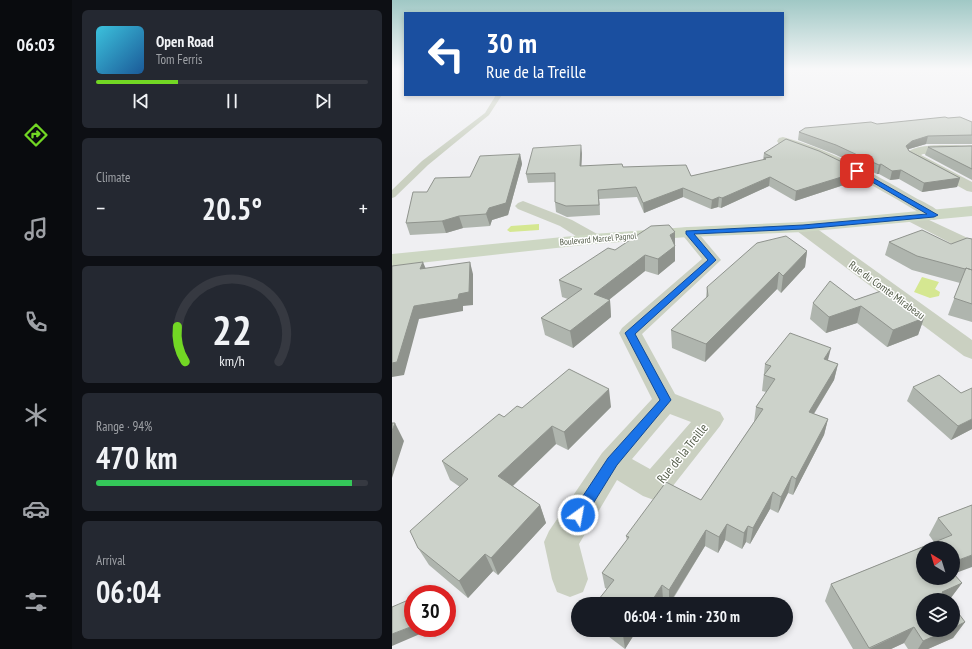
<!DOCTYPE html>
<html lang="en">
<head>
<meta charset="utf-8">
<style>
	body { margin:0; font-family:"PT Sans Narrow",sans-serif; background:#242831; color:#f1f3f6; height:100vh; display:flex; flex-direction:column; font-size:15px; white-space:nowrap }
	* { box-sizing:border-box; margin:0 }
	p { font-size:13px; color:#9ea1a6 }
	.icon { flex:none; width:22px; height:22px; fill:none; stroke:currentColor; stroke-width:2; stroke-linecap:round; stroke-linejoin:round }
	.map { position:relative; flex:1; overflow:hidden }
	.sheet { display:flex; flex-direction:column; gap:10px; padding:10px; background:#0d0f14; width:320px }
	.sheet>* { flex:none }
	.banner { position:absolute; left:12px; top:12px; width:380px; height:84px; border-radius:0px; box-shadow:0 2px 6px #0003; background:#1a4fa0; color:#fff; overflow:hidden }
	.needle { width:26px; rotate:322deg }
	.tools { position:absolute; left:524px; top:541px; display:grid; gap:8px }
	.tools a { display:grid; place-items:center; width:44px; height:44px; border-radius:50%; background:#171b24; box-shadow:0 2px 6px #0003; font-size:20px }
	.speed { position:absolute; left:12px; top:585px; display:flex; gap:8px; font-size:20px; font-weight:700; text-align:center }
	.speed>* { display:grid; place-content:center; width:52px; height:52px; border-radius:50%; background:#171b24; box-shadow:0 2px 6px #0003; line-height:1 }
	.speed .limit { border:6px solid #d22; background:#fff; color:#111 }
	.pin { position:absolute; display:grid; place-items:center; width:34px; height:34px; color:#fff; margin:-17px; border-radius:8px; box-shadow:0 2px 6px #0006 }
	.me { position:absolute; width:44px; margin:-22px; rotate:32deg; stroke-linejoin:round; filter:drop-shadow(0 0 3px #0008) }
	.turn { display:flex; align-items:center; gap:14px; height:84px; padding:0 16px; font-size:18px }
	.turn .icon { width:52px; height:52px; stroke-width:2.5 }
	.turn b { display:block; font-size:28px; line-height:34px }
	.big { font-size:30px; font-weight:600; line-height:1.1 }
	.sheet .widget { flex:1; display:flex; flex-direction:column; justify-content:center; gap:6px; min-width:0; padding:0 14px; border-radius:6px; background:#242831 }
	.sheet .dial { align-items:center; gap:0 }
	.dial svg { height:104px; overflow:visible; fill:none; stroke:#363941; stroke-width:7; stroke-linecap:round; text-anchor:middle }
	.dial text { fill:#f1f3f6; stroke:none }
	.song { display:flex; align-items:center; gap:12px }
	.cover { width:48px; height:48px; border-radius:6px; background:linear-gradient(135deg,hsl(190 70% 55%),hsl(210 70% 35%)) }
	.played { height:4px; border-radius:2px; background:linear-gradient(90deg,#72d724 30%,#363941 30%) }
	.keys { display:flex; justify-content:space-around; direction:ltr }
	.heat { display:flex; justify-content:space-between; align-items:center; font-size:22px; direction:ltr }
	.charge { height:6px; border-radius:3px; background:linear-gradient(90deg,#34c759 94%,#363941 0) }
	.trip { position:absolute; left:179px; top:597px; width:222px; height:40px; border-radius:20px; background:#171b24; box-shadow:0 2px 6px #0003; font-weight:600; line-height:40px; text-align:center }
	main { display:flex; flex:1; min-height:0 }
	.dock { display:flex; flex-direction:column; width:72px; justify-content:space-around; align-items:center; background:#090b0e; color:#9ea1a6 }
	.dock .icon { width:28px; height:28px }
	.dock .current { color:#72d724 }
	.dock b { font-size:18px; color:#f1f3f6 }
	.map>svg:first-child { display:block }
</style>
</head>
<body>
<main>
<nav class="dock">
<b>06:03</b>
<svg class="icon current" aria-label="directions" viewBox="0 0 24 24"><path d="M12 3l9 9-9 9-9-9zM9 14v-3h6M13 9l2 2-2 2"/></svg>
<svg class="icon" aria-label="music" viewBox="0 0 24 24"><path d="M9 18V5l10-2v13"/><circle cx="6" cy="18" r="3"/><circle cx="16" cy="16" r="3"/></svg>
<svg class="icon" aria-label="phone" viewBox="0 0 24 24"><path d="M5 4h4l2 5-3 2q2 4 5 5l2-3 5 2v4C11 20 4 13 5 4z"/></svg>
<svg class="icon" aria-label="climate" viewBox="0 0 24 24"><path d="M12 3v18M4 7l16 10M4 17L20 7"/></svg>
<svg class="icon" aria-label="car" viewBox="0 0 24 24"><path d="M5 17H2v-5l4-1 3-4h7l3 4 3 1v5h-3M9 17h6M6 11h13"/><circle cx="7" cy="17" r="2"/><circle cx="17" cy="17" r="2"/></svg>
<svg class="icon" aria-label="filters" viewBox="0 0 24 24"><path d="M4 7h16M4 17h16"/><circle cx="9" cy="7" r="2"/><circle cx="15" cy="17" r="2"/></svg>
</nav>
<section class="sheet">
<div class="widget">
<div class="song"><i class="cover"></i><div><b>Open Road</b><p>Tom Ferris</p></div></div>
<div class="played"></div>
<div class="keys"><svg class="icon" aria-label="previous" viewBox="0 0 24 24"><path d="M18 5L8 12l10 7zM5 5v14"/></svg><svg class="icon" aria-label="pause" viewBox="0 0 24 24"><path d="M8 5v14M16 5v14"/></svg><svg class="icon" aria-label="next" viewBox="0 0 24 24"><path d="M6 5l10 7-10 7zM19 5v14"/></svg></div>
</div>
<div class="widget"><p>Climate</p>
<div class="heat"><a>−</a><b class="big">20.5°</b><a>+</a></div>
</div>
<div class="widget dial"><svg viewBox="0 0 100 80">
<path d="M14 69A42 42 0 1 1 86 69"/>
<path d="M14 69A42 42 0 0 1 8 42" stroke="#72d724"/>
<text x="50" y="56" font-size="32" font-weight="700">22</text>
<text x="50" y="72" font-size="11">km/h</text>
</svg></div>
<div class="widget"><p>Range · 94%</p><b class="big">470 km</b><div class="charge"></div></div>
<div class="widget"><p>Arrival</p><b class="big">06:04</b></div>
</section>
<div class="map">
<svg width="580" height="649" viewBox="0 0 580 649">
	<rect width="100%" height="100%" fill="#efeff2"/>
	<path fill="#d5e791" d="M147,224V230L118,232L115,230L119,226Z
		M530,277L547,282L543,289L548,292L547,296L538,298L522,292Z"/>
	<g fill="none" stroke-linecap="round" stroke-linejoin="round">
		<path fill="#cad0c1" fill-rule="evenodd" d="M104,95H110L97,115L36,165L3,197L0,198V190L30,161L93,113Z"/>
		<path fill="#cad0c1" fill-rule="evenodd" d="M391,137C437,149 481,173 522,197C531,202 544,207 550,215L548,218L542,220L536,218C488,189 440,161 387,144L385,141L387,138Z
			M580,145V153L531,154L529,155L580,182V192L575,191L515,158L513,155C522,141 564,146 580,145Z
			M131,201L180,220L207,235L210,239L207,243L201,244L195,243L168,226L126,209L123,206L126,203Z
			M520,212L580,240V252L574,251L514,220L512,217L514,214Z
			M411,222L417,223L580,340V359L572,356L405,231L403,227L405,223Z
			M296,227L302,228L329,260L250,334L283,394L328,412L332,419L328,426L273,496L262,500L251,496L225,480L187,544L196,579L191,592L178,597L165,592L160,579L152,542L157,531L210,453L260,399L227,333L230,328L310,259L288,232L290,228ZM278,414L299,422L258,469L240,459Z"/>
		<path fill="#cdd7c3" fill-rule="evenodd" d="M580,206V216L411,232L296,237L201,244L0,266V254L201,234L296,227L411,222Z"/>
	</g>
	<path fill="#afb5ae" d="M556,118L580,122V144H534L517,149L516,150L568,178L565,187L530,192L507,179L498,180L487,174H485L442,154L406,140L407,132Z
		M580,146V180L533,155L536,147Z
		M190,153L189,166L231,167L299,176L371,160L372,153L467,180L403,201L377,186L329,208L326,207L319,209L291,197L252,213L245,197L207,199L208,215L175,217L164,212L163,202V182L136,183L134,174Z
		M128,154L130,164L116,215L100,220L98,226L71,228L54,233L18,235L14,223L35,192L78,177Z
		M580,239V322L556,315L568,283L520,270L493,255L497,242L559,244Z
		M283,244V261L266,275L253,271L217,300H218L219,317L181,348L153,335L149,318L176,299L170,297L167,280L223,250Z
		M415,251L413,267L389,293L385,289L313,362L280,348L279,330L314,298L315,287Z
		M463,300L532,318L526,335L495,347L465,323L434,333L418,319L421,303Z
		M436,360L446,364L442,380L422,414L436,419L432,435L401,495L396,493L386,513L378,509L358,544L354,542L350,549L333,540L326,553L313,546L278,604H276L271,600L268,604H203L215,589L213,588L210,573L235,540L234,536L309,500L362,422L364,407L374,392L370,391L373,364Z
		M521,387L580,429L559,440L515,401Z
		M219,407L176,450L164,444L121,486L148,505L154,523L106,575L101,571L76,598L37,565L26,548L68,487L58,480L50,461L112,417L130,408Z
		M580,505L562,574L570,583L558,599L531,600L573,622L561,638L536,649H516L512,643L499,649H461L433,601L439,584L542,542L537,535L546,518Z
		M208,630H245L233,649Z"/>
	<path fill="#8f938d" d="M536,136L534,144L517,149L512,155L514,146L520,141Z
		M189,145L190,153L189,175L188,166Z
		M128,154L130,164L116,215L100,220L98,226L94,214L97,208Z
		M489,164L487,174H485L487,165Z
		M509,170L507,179L498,180L500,171Z
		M469,171L467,180L403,201L404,191Z
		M378,177L377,186L329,208L330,198Z
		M568,178L565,187L530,192L532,183Z
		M291,188V197L252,213L251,203Z
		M206,190L207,199L208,215L207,205Z
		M327,197L326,207L319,209L320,200Z
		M67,216L71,228L54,233L50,221Z
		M283,232V261L266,275V259L278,235Z
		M415,251L413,267L389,293L391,276Z
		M253,255V271L204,310L202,294Z
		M31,262L36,274L28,269Z
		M78,262L81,274V305L71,306V311L27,319L12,375L0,377V363L22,306L67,294Z
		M387,272L385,289L313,362L314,344Z
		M218,300L219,317L181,348L178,331Z
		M469,306L465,323L434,333L437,317Z
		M532,318L526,335L495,347L501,330Z
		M439,348L435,364L432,359Z
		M446,364L442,380L413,428L417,412Z
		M217,389L219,407L176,450L172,432Z
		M436,419L432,435L401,495L404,479Z
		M580,419V429L559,440L566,426Z
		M3,423L12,441L0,478V431Z
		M160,426L164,444L112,494L106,476Z
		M400,476L396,493L386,513L389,497Z
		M381,492L378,509L358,544L361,528Z
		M148,505L154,523L106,575L99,558Z
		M335,524L333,540L326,553L327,537Z
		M356,526L354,542L350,549L352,533Z
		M314,530L313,546L277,604V590Z
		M93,554L101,571L76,598L67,581Z
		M580,555V567L561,574V562Z
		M570,583L558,599L544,600L550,592Z
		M270,585L271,600L268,604H258Z
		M573,622L561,638L536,649H526L531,641L556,630H561V628Z
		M21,626V628H42L0,646V634Z
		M522,627L512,643L499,649H477Z
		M234,630H245L233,649L231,635Z"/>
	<path fill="#ccd2ca" stroke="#8f938d" d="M553,117L556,118L568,117L580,122V135L536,136L520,141L514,146L517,151L568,178L532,183L509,170L500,171L489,164L487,165L444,145L407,132L413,128L479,122L485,124Z
		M394,139L427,151L469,171L404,191L378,177L330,198L327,197L320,200L291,188L251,203L244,187L206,190L207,205L174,206L163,202V173L134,174L141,148L189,145L188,166L230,164L231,167L294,165L299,176L374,159L372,158L380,157L372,153Z
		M580,146V169L536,147Z
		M128,154L114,203L97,208L94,214L67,216L50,221L14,223L21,192H35L43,178L78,177L88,156Z
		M277,225L283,232L278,235L283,246L266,259L253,255L202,294L218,300L178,331L149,318L190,289L167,280L216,248L223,250L259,226Z
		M530,230L559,244L575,238L580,239V270L574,268L573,269L525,256L497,242Z
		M394,236L415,251L391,276L387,272L314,344L279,330L316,296L315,287L365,243Z
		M31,262L28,269L78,262L77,292L67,294L66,299L22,306L5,362L0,363V266Z
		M574,268L580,270V304L562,298Z
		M438,281L463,300L492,290L532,318L501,330L469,306L437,317L421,303Z
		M398,333L439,348L432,359L446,364L417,412L436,419L404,479L400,476L389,497L381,492L361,528L356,526L352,533L335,524L327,537L314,530L277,590L270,585L258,604H255L252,601L250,604H203L222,580L210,573L237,537L234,536L274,482L309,500L371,409L364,407L383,379L372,375L379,366L373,364Z
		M177,369L217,389L172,432L160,426L106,476L148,505L99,558L93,554L67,581L26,548L18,531L76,479L50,461L107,414L112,417L125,406L130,408Z
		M547,375L569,393L580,388V419L566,426L521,387Z
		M0,423H3L0,431Z
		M580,505V555L561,562V548H531V578H561V573L570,583L550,592L556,600H531V630H556L531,641L522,627L477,648L439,584L560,535L546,518Z
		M21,598V626L0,634V607Z
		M561,606L573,622L561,628Z
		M224,630H234L231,635Z"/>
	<linearGradient id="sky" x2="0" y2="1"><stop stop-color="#a0c8c5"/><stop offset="0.43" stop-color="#f8f8f9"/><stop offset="1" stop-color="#f8f8f9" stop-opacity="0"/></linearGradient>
	<rect width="580" height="160" fill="url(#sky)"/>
	<path fill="#1a73e8" stroke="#114b97" d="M463,170H467L546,215L542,217L411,229L302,234L324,260L243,334L279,400L225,465L191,520L186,521L181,520L179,515L181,511L216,458L268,400L233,333L316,260L294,234V231L411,225L535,214L463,172Z"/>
	<g text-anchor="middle" stroke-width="3" stroke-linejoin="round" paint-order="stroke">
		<g font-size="9" fill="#535c49" stroke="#fff">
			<text transform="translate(206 239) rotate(-5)" y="3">Boulevard Marcel Pagnol</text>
		</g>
		<g font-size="11" fill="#535c49" stroke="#fff">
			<text transform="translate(495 290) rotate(36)" y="4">Rue du Comte Mirabeau</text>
		</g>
		<g font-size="13" fill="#535c49" stroke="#fff">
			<text transform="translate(290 453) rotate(-51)" y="5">Rue de la Treille</text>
		</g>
	</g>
</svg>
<div class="tools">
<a><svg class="needle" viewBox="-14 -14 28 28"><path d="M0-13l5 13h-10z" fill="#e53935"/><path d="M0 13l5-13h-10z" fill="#9ea1a6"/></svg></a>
<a><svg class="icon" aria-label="layers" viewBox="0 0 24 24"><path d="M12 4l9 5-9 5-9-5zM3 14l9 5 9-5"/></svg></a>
</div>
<div class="speed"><div class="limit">30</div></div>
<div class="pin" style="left:465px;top:171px;background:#d93025"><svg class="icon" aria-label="arrive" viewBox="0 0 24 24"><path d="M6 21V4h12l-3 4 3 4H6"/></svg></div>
<svg class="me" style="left:186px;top:515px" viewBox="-20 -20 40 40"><circle r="17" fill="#1a73e8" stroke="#fff" stroke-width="3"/><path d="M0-11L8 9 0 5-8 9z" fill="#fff"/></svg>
<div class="trip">06:04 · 1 min · 230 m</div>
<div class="banner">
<div class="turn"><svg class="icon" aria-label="left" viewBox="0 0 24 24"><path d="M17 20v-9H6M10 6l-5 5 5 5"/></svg><div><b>30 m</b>Rue de la Treille</div></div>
</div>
</div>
</main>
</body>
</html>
